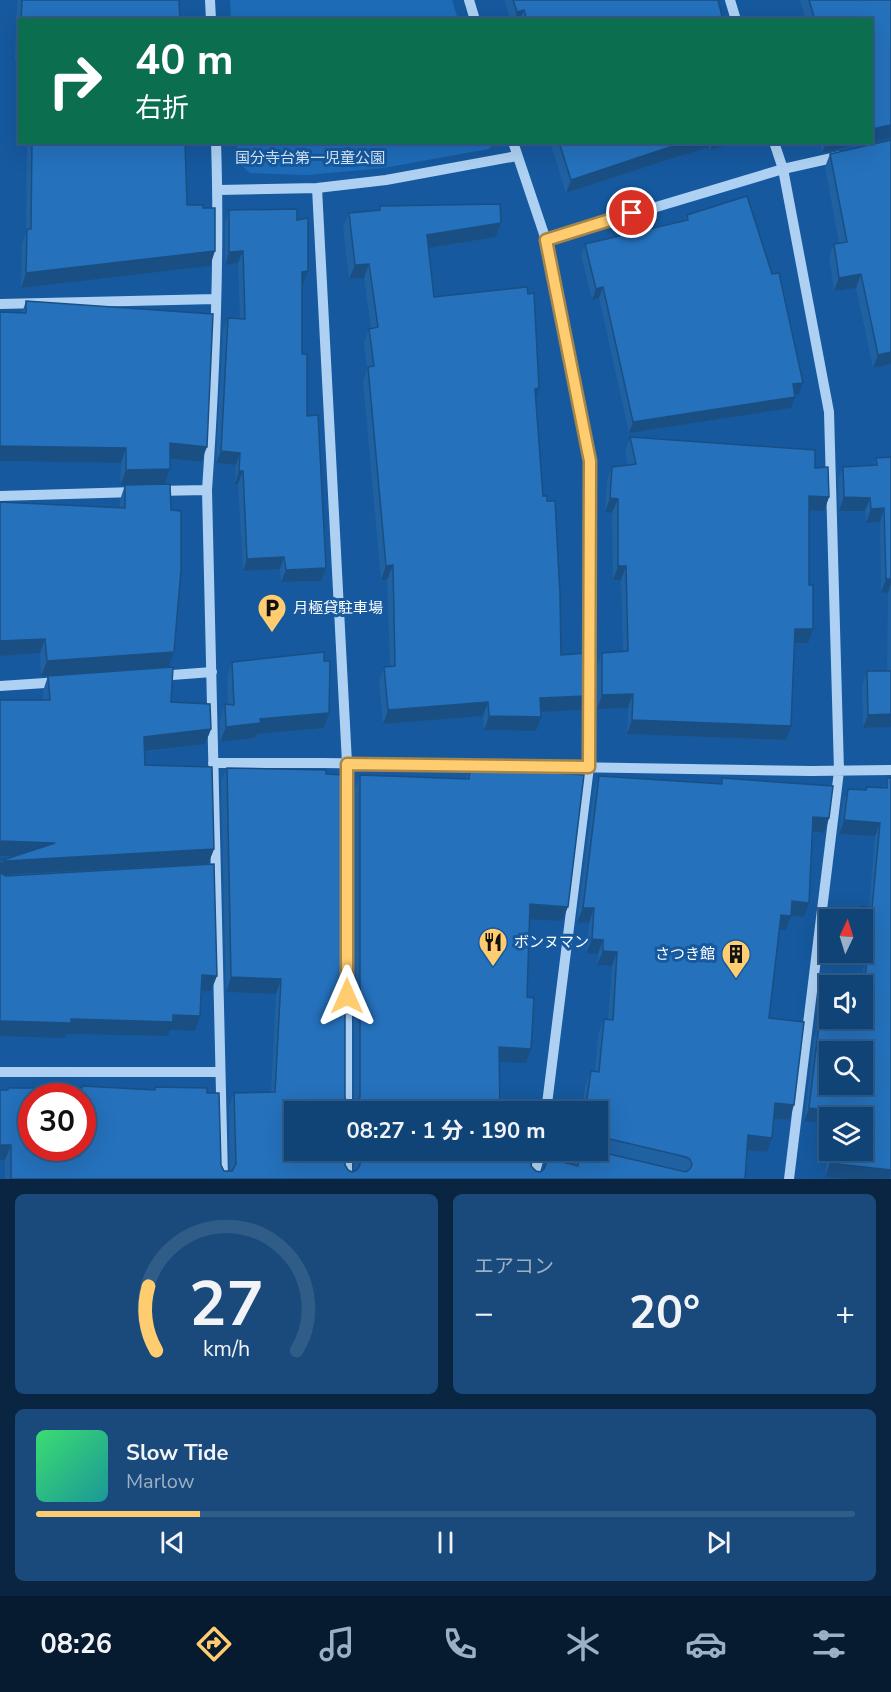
<!DOCTYPE html>
<html lang="ja">
<head>
<meta charset="utf-8">
<style>
	body { margin:0; font-family:"Nunito Sans","Noto Sans JP",sans-serif; background:#194a7b; color:#f1f3f6; height:100vh; display:flex; flex-direction:column; font-size:22px; white-space:nowrap }
	* { box-sizing:border-box; margin:0 }
	p { font-size:20px; color:#9cb0c5 }
	.icon { flex:none; width:33px; height:33px; fill:none; stroke:currentColor; stroke-width:2; stroke-linecap:round; stroke-linejoin:round }
	.map { position:relative; height:1179px; overflow:hidden }
	.details { display:flex; flex-direction:column; gap:15px; padding:15px; background:#092541; flex:1 }
	.details>* { flex:none }
	.hud { position:absolute; left:18px; top:18px; width:855px; height:126px; border-radius:0px; box-shadow:0 6px 24px #0002,0 0 0 2px #305c88; background:#0b6e4f; color:#fff; overflow:hidden }
	.needle { width:39px; rotate:4deg }
	.fabs { position:absolute; left:819px; top:909px; display:grid; gap:12px }
	.fabs a { display:grid; place-items:center; width:54px; height:54px; border-radius:0px; background:#104376; box-shadow:0 6px 24px #0002,0 0 0 2px #305c88; font-size:30px }
	.speed { position:absolute; left:18px; top:1083px; display:flex; gap:12px; font-size:30px; font-weight:700; text-align:center }
	.speed>* { display:grid; place-content:center; width:78px; height:78px; border-radius:50%; background:#104376; box-shadow:0 6px 24px #0002,0 0 0 2px #305c88; line-height:1 }
	.speed .limit { border:9px solid #d22; background:#fff; color:#111 }
	.pin { position:absolute; display:grid; place-items:center; width:51px; height:51px; color:#fff; margin:-26px; border:3px solid #fff; border-radius:50%; box-shadow:0 2px 6px #0007 }
	.me { position:absolute; width:66px; margin:-33px; rotate:0deg; stroke-linejoin:round; filter:drop-shadow(0 0 4px #0008) }
	.turn { display:flex; align-items:center; gap:21px; height:126px; padding:0 18px; font-size:27px }
	.turn .icon { width:78px; height:78px; stroke-width:2.5 }
	.turn b { display:block; font-size:42px; line-height:51px }
	.big { font-size:45px; font-weight:700; line-height:1.1 }
	.details .tile { flex:1; display:flex; flex-direction:column; justify-content:center; gap:9px; min-width:0; padding:0 21px; border-radius:9px; background:#194a7b }
	.details .dial { align-items:center; gap:0 }
	.dial svg { height:156px; overflow:visible; fill:none; stroke:#305c88; stroke-width:7; stroke-linecap:round; text-anchor:middle }
	.dial text { fill:#f1f3f6; stroke:none }
	.song { display:flex; align-items:center; gap:18px }
	.cover { width:72px; height:72px; border-radius:9px; background:linear-gradient(135deg,hsl(140 70% 55%),hsl(180 70% 35%)) }
	.played { height:6px; border-radius:3px; background:linear-gradient(90deg,#ffcd70 20%,#305c88 20%) }
	.keys { display:flex; justify-content:space-around; direction:ltr }
	.heat { display:flex; justify-content:space-between; align-items:center; font-size:33px; direction:ltr }
	.details .tiles { flex:1; display:grid; gap:15px; grid-template-columns:1fr 1fr }
	.tile:last-child { grid-column:span 2 }
	.trip { position:absolute; left:284px; top:1101px; width:324px; height:60px; border-radius:0px; background:#104376; box-shadow:0 6px 24px #0002,0 0 0 2px #305c88; font-weight:700; line-height:60px; text-align:center }
	.menu { display:flex; height:96px; justify-content:space-around; align-items:center; background:#061b2f; color:#9cb0c5 }
	.menu .icon { width:42px; height:42px }
	.menu .current { color:#ffcd70 }
	.menu b { font-size:27px; color:#f1f3f6 }
	.map>svg:first-child { display:block }
</style>
</head>
<body>
<div class="map">
<svg width="891" height="1179" viewBox="0 0 891 1179">
	<rect width="100%" height="100%" fill="#16599e"/>
	<path fill="#1e6cb8" d="M230,0H452L458,19H231Z
		M237,143V142L494,143L489,149L383,168L308,175L250,173L238,162Z"/>
	<g fill="none" stroke-linecap="round" stroke-linejoin="round">
		<path stroke="#aed1f3" stroke-width="10" d="M210,0L211,20
			M469,0L475,20
			M730,0L736,20
			M216,142C220,258 215,374 207,490L223,1179
			M513,142L546,240L590,461L589,767L546,1112
			M774,142L783,169L829,412L839,771L789,1179
			M317,188L347,763V1112
			M218,190L317,188L386,180L517,156
			M546,240L783,169L841,156
			M0,304L216,299
			M156,491L207,490
			M0,496L135,492
			M159,676L212,672
			M0,686L60,682
			M213,763H323L811,771L891,770
			M0,1072H220
			M347,1150V1179
			M554,1150L591,1159
			M533,1179L541,1150"/>
	</g>
	<path fill="#2061a2" d="M17,0H179L180,20H20V64H15Z
		M504,0H718L723,20H511Z
		M800,0H891V138L872,142V20H806Z
		M27,142H185L187,205L210,266L21,288L22,244L26,233Z
		M550,142H739L710,150L709,148L676,157L566,193Z
		M820,142H868L822,153Z
		M830,154L891,364L873,368L856,288L834,291L829,257L834,244L839,243L825,167Z
		M380,206L501,223L496,237L428,248L434,297L535,399L543,496L561,655L582,710L541,711L536,731L484,730L483,716L383,724L379,681L384,667H390L387,580H381L363,381L367,368L364,343L369,329L371,328L364,278L349,279L343,227L349,213L378,210Z
		M229,210L297,220L308,271L302,284V354L307,416L326,568L321,581L281,582L280,569L243,571L238,484H235L236,465L216,463L223,330L228,318L240,319L238,263L225,265V223Z
		M687,215L799,394H794L791,408L629,433L599,298L592,300L581,255L585,244L685,220Z
		M26,301L201,462L170,459V469L165,484L120,485L121,463L0,461V312L22,313Z
		M630,437L815,468L829,497L824,511L809,510L808,643H795L786,740L627,734L628,708L597,709V667L602,653L623,652L621,580H613L612,513L605,512L607,481L612,467L628,465L625,451Z
		M891,456V727L863,728L862,685L867,671H887L888,593L881,592L880,522L866,523L865,511H839L838,480L843,467L874,465L876,458Z
		M125,485L174,652L169,667L41,676L40,653L0,656V502L120,508V500Z
		M232,662L329,713L324,728L257,734L255,738L220,742V719L225,704H228L227,677Z
		M48,676L171,702L211,729L205,744L145,752V765L214,849L208,864L211,991L201,990L195,1031L170,1030L168,1036L67,1034L65,1038L12,857L0,856V700H43V691Z
		M470,767L562,921L530,919L527,997L531,1049L526,1063L499,1062L500,1112H294L345,1165L348,1170L352,1172L354,1171V1150H515L536,1171L540,1172L574,1165L579,1150H597V1112H582L585,1086L591,1071L595,1072L598,1034L604,1019L608,1020L612,966L597,965L598,954L586,953L589,923L577,922L594,790L599,776L720,784L722,778L829,818L824,833L812,832L804,917L791,916L786,930H779L769,1018L789,1120L774,1118L772,1138L767,1152L747,1150L745,1179H5V1160L8,1088L154,1089L155,1087L207,1093L221,1165L224,1171H230L229,1107L234,1093L271,1092L276,994L226,992L221,782L227,768L346,1102L352,1105L354,1104V790L360,775L466,779Z
		M887,778H891V1179H847L825,1177L830,1138V1150H862V1118H830L804,1121L814,1038L819,1025L831,1026L833,1021L857,1023V1018H862V986H861L864,963L853,962L854,952H862V920H858L862,906L869,907L875,836L839,834L843,802L848,789L865,790L867,787L884,788Z"/>
	<path fill="#1a4f84" d="M524,10L520,20H515L517,12Z
		M20,51V64H15Z
		M891,125V138L872,142V129Z
		M685,142H711L709,148L676,157L566,193L571,180Z
		M713,142H739L710,150Z
		M826,142H868L822,153Z
		M501,223L496,237L422,249L427,235Z
		M215,251L210,266L21,288L26,273Z
		M243,251L238,263L225,265L229,252Z
		M369,264L364,278L349,279L355,265Z
		M308,271L303,284H298L302,272Z
		M861,274L856,288L834,291L839,278Z
		M603,287L599,298L592,300L596,289Z
		M891,352V364L873,368L878,355Z
		M803,383L799,394L789,395L793,384Z
		M539,388L534,403L535,389Z
		M795,397L791,408L629,433L633,422Z
		M170,443L207,447L201,462L164,458Z
		M0,446L126,448L121,463L0,461Z
		M221,451L240,453L236,465L216,463Z
		M170,469L165,484L120,485L126,470Z
		M239,471H243L238,484H235Z
		M809,496L829,497L824,511L804,510Z
		M844,497L870,498L865,511H839Z
		M610,498L618,499L612,513L605,512Z
		M884,508L880,522L866,523L871,509Z
		M284,557L280,569L243,571L247,559Z
		M393,565L387,580H381L386,566Z
		M618,566H626L621,580H613Z
		M326,568L321,581L281,582L286,570Z
		M886,579H891V584L888,593L881,592Z
		M795,629H813L808,643H790Z
		M45,639L40,653L0,656V641Z
		M174,652L169,667L41,676L47,661Z
		M633,694L628,708L597,709L602,695Z
		M587,696L582,710L535,712L540,698Z
		M488,702L483,716L383,724L388,710Z
		M329,713L324,728L257,734L255,738L220,742L226,727L260,719Z
		M891,714V727L863,728L868,715Z
		M489,716L541,717L536,731L484,730Z
		M632,720L791,726L786,740L627,734Z
		M211,729L205,744L138,752L144,737Z
		M813,817L829,818L824,833L808,831Z
		M844,820L880,823L875,836L839,834Z
		M0,841L214,849L208,864L0,875V864L5,861L46,858L0,856Z
		M792,901L809,903L804,917L791,916L786,930H775L781,915Z
		M530,904L568,907L562,921L525,919Z
		M583,908H594L589,923L577,922Z
		M592,939L603,940L598,954L586,953Z
		M862,949L868,950L864,963L853,962L856,952H862Z
		M603,951L617,952L612,966L597,965Z
		M202,975L217,976L211,991L196,990Z
		M231,977L281,979L276,994L226,992Z
		M173,1015L200,1016L195,1031L170,1030L168,1036L67,1034L65,1038L0,1036V1024L1,1021Z
		M499,1047L531,1049L526,1063L494,1062Z
		M775,1103L794,1105L789,1120L770,1118Z
		M809,1108L836,1111L834,1118H830V1124L804,1121Z
		M748,1135L772,1138L767,1152L743,1150Z
		M0,1145H11L5,1160H0Z
		M830,1163L891,1170V1175L890,1179H847L825,1177Z"/>
	<path fill="#2571bc" stroke="#1a4f84" stroke-width="1.5" fill-rule="evenodd" d="M22,0H179L180,20H21Z
		M513,0H718L723,20H527L524,10L517,12Z
		M809,0H891V125L872,129V20H815Z
		M891,140V352L878,355L861,274L839,278L834,244L847,242L830,154Z
		M32,142H185L187,205H203V208H215V251L26,273L27,229H31Z
		M559,142H685L571,180Z
		M747,196L772,274L779,273L803,383L793,384L795,397L633,422L603,287L596,289L585,244L688,220L687,215Z
		M500,204L501,223L427,235L434,297L527,287L528,294L534,293L539,388L535,389L543,496H547V501H555L560,594L561,655L587,653V696L540,698L541,717L489,716L488,702L388,710L384,667L395,666L393,565L386,566L368,367L374,366L369,329L378,327L369,264L355,265L349,213L380,210V206Z
		M297,209V220L308,218V271L302,272V354H307V416L318,415L326,568L286,570L284,557L247,559L243,471H239L240,453L221,451L228,318L245,319L243,251L229,252V210Z
		M26,301L213,314L207,447L170,443V469L126,470V448L0,446V312L26,313Z
		M630,437L815,450V468L828,467L829,497L809,496V585H813V629H795L791,726L632,720L633,694L602,695V653L628,651L626,566H618V499L610,498L612,467L636,464Z
		M891,457V579H886L884,508L871,509L870,498L844,497L843,467L877,465L876,458Z
		M170,484L171,510L181,511V570L174,652L47,661L45,639L0,641V502L125,508V485Z
		M324,652V661H330L329,713L260,719L261,723L226,727L225,704L234,705L232,662Z
		M173,667L171,702L210,704L211,729L144,737L145,765L212,767L214,849L5,861L0,864V861L55,843L0,841V700H50L48,676Z
		M867,671H891V714L868,715Z
		M470,767L584,775L568,907L530,904L527,997L534,998L531,1049L499,1047L500,1112H294V1150H345V1165L348,1170L352,1172L357,1170L360,1165V1150H515L533,1155L531,1166L536,1171L540,1172L544,1169L548,1158L578,1166L580,1150H592L686,1172L690,1169L692,1165L690,1159L686,1157L597,1136V1112H585L591,1071L599,1072L604,1019L613,1020L617,952L603,951V940L592,939L594,908H583L599,776L722,784V778L833,786L829,818L813,817L809,903L792,901L791,916L781,915L769,1018L804,1022L794,1105L775,1103L772,1138L748,1135L745,1179H11V1145H0V1090H8V1088H82V1086L155,1090V1087L207,1088V1093H219L221,1165L224,1171H232L236,1164L234,1093L275,1092L281,979L231,977L227,768L326,770V774L345,775V1097L346,1102L352,1105L357,1103L360,1097V775L469,779ZM32,1096H82V1148H32Z
		M887,778H891V1170L830,1163L831,1150H862V1118H835L836,1111L809,1108L819,1025L832,1026L833,1021L860,1023L861,1018H862V1003L868,950L862,949V920H861L862,906L872,908L880,823L844,820L848,789L866,790L867,787L887,788ZM830,1052H862V1084H830Z
		M214,864L217,976L202,975L200,1016L173,1015V1022L71,1019V1023L1,1021V1028H0V872L2,874L6,876Z"/>
	<g fill="none" stroke-linecap="round" stroke-linejoin="round">
		<g stroke="#a68549" stroke-width="15">
			<path id="route" d="M347,996V764L589,767L590,461L546,240L632,213"/>
		</g>
		<use href="#route" stroke="#ffcd70" stroke-width="10"/>
	</g>
	<defs>
		<g id="parking-pin" transform="scale(1.5)"><path d="M0 17L-7.5 6A9.5 9.5 0 1 1 7.5 6Z" fill="#ffcd70" stroke="#16599e"/><path d="M-3.5-5.5H1a3.5 3.5 0 0 1 0 7H-1V5.5H-3.5ZM-1-3.4V-.6H.8a1.4 1.4 0 0 0 0-2.8Z" fill="#111"/></g>
		<g id="restaurant-pin" transform="scale(1.5)"><path d="M0 17L-7.5 6A9.5 9.5 0 1 1 7.5 6Z" fill="#ffcd70" stroke="#16599e"/><path d="M-5-6h1v4h1v-4h1v4h1v-4h1v5L-1.5 .5V6h-2V.5L-5-1ZM5-6V6H3V1.5H1.5Q1.5-4 5-6Z" fill="#111"/></g>
		<g id="building-pin" transform="scale(1.5)"><path d="M0 17L-7.5 6A9.5 9.5 0 1 1 7.5 6Z" fill="#ffcd70" stroke="#16599e"/><path d="M-4-6H4V6H1V3H-1V6H-4ZM-2.5-4.3h1.7v1.8h-1.7ZM.8-4.3h1.7v1.8H.8ZM-2.5-1h1.7V.8h-1.7ZM.8-1h1.7V.8H.8Z" fill="#111"/></g>
	</defs>
	<g fill-rule="evenodd">
		<use href="#parking-pin" x="272" y="608"/>
		<use href="#restaurant-pin" x="493" y="942"/>
		<use href="#building-pin" x="736" y="954"/>
	</g>
	<g text-anchor="middle" stroke-width="6" stroke-linejoin="round" paint-order="stroke">
		<g font-size="15" fill="#d6eafd" stroke="#16599e">
			<text x="310" y="163">国分寺台第一児童公園</text>
		</g>
		<g font-size="15" fill="#fff" stroke="#16599e" text-anchor="start">
			<text x="293" y="613">月極貸駐車場</text>
			<text x="514" y="947">ボンヌマン</text>
			<text x="715" y="959" text-anchor="end">さつき館</text>
		</g>
	</g>
</svg>
<div class="fabs">
<a><svg class="needle" viewBox="-14 -14 28 28"><path d="M0-13l5 13h-10z" fill="#e53935"/><path d="M0 13l5-13h-10z" fill="#9cb0c5"/></svg></a>
<a><svg class="icon" aria-label="sound" viewBox="0 0 24 24"><path d="M4 9h4l5-4v14l-5-4H4zM17 9q2 3 0 6"/></svg></a>
<a><svg class="icon" aria-label="search" viewBox="0 0 24 24"><circle cx="10" cy="10" r="6"/><path d="M15 15l6 6"/></svg></a>
<a><svg class="icon" aria-label="layers" viewBox="0 0 24 24"><path d="M12 4l9 5-9 5-9-5zM3 14l9 5 9-5"/></svg></a>
</div>
<div class="speed"><div class="limit">30</div></div>
<div class="pin" style="left:632px;top:213px;background:#d93025"><svg class="icon" aria-label="arrive" viewBox="0 0 24 24"><path d="M6 21V4h12l-3 4 3 4H6"/></svg></div>
<svg class="me" style="left:347px;top:996px" viewBox="-20 -20 40 40"><path d="M0-17L14 15 0 8-14 15z" fill="#ffcd70" stroke="#fff" stroke-width="4"/></svg>
<div class="trip">08:27 · 1 分 · 190 m</div>
<div class="hud">
<div class="turn"><svg class="icon" aria-label="right" viewBox="0 0 24 24"><path d="M7 20v-9h11M14 6l5 5-5 5"/></svg><div><b>40 m</b>右折</div></div>
</div>
</div>
<section class="details">
<div class="tiles">
<div class="tile dial"><svg viewBox="0 0 100 80">
<path d="M14 69A42 42 0 1 1 86 69"/>
<path d="M14 69A42 42 0 0 1 10 36" stroke="#ffcd70"/>
<text x="50" y="56" font-size="32" font-weight="700">27</text>
<text x="50" y="72" font-size="11">km/h</text>
</svg></div>
<div class="tile"><p>エアコン</p>
<div class="heat"><a>−</a><b class="big">20°</b><a>+</a></div>
</div>
<div class="tile">
<div class="song"><i class="cover"></i><div><b>Slow Tide</b><p>Marlow</p></div></div>
<div class="played"></div>
<div class="keys"><svg class="icon" aria-label="previous" viewBox="0 0 24 24"><path d="M18 5L8 12l10 7zM5 5v14"/></svg><svg class="icon" aria-label="pause" viewBox="0 0 24 24"><path d="M8 5v14M16 5v14"/></svg><svg class="icon" aria-label="next" viewBox="0 0 24 24"><path d="M6 5l10 7-10 7zM19 5v14"/></svg></div>
</div>
</div>
</section>
<nav class="menu">
<b>08:26</b>
<svg class="icon current" aria-label="directions" viewBox="0 0 24 24"><path d="M12 3l9 9-9 9-9-9zM9 14v-3h6M13 9l2 2-2 2"/></svg>
<svg class="icon" aria-label="music" viewBox="0 0 24 24"><path d="M9 18V5l10-2v13"/><circle cx="6" cy="18" r="3"/><circle cx="16" cy="16" r="3"/></svg>
<svg class="icon" aria-label="phone" viewBox="0 0 24 24"><path d="M5 4h4l2 5-3 2q2 4 5 5l2-3 5 2v4C11 20 4 13 5 4z"/></svg>
<svg class="icon" aria-label="climate" viewBox="0 0 24 24"><path d="M12 3v18M4 7l16 10M4 17L20 7"/></svg>
<svg class="icon" aria-label="car" viewBox="0 0 24 24"><path d="M5 17H2v-5l4-1 3-4h7l3 4 3 1v5h-3M9 17h6M6 11h13"/><circle cx="7" cy="17" r="2"/><circle cx="17" cy="17" r="2"/></svg>
<svg class="icon" aria-label="filters" viewBox="0 0 24 24"><path d="M4 7h16M4 17h16"/><circle cx="9" cy="7" r="2"/><circle cx="15" cy="17" r="2"/></svg>
</nav>
</body>
</html>
